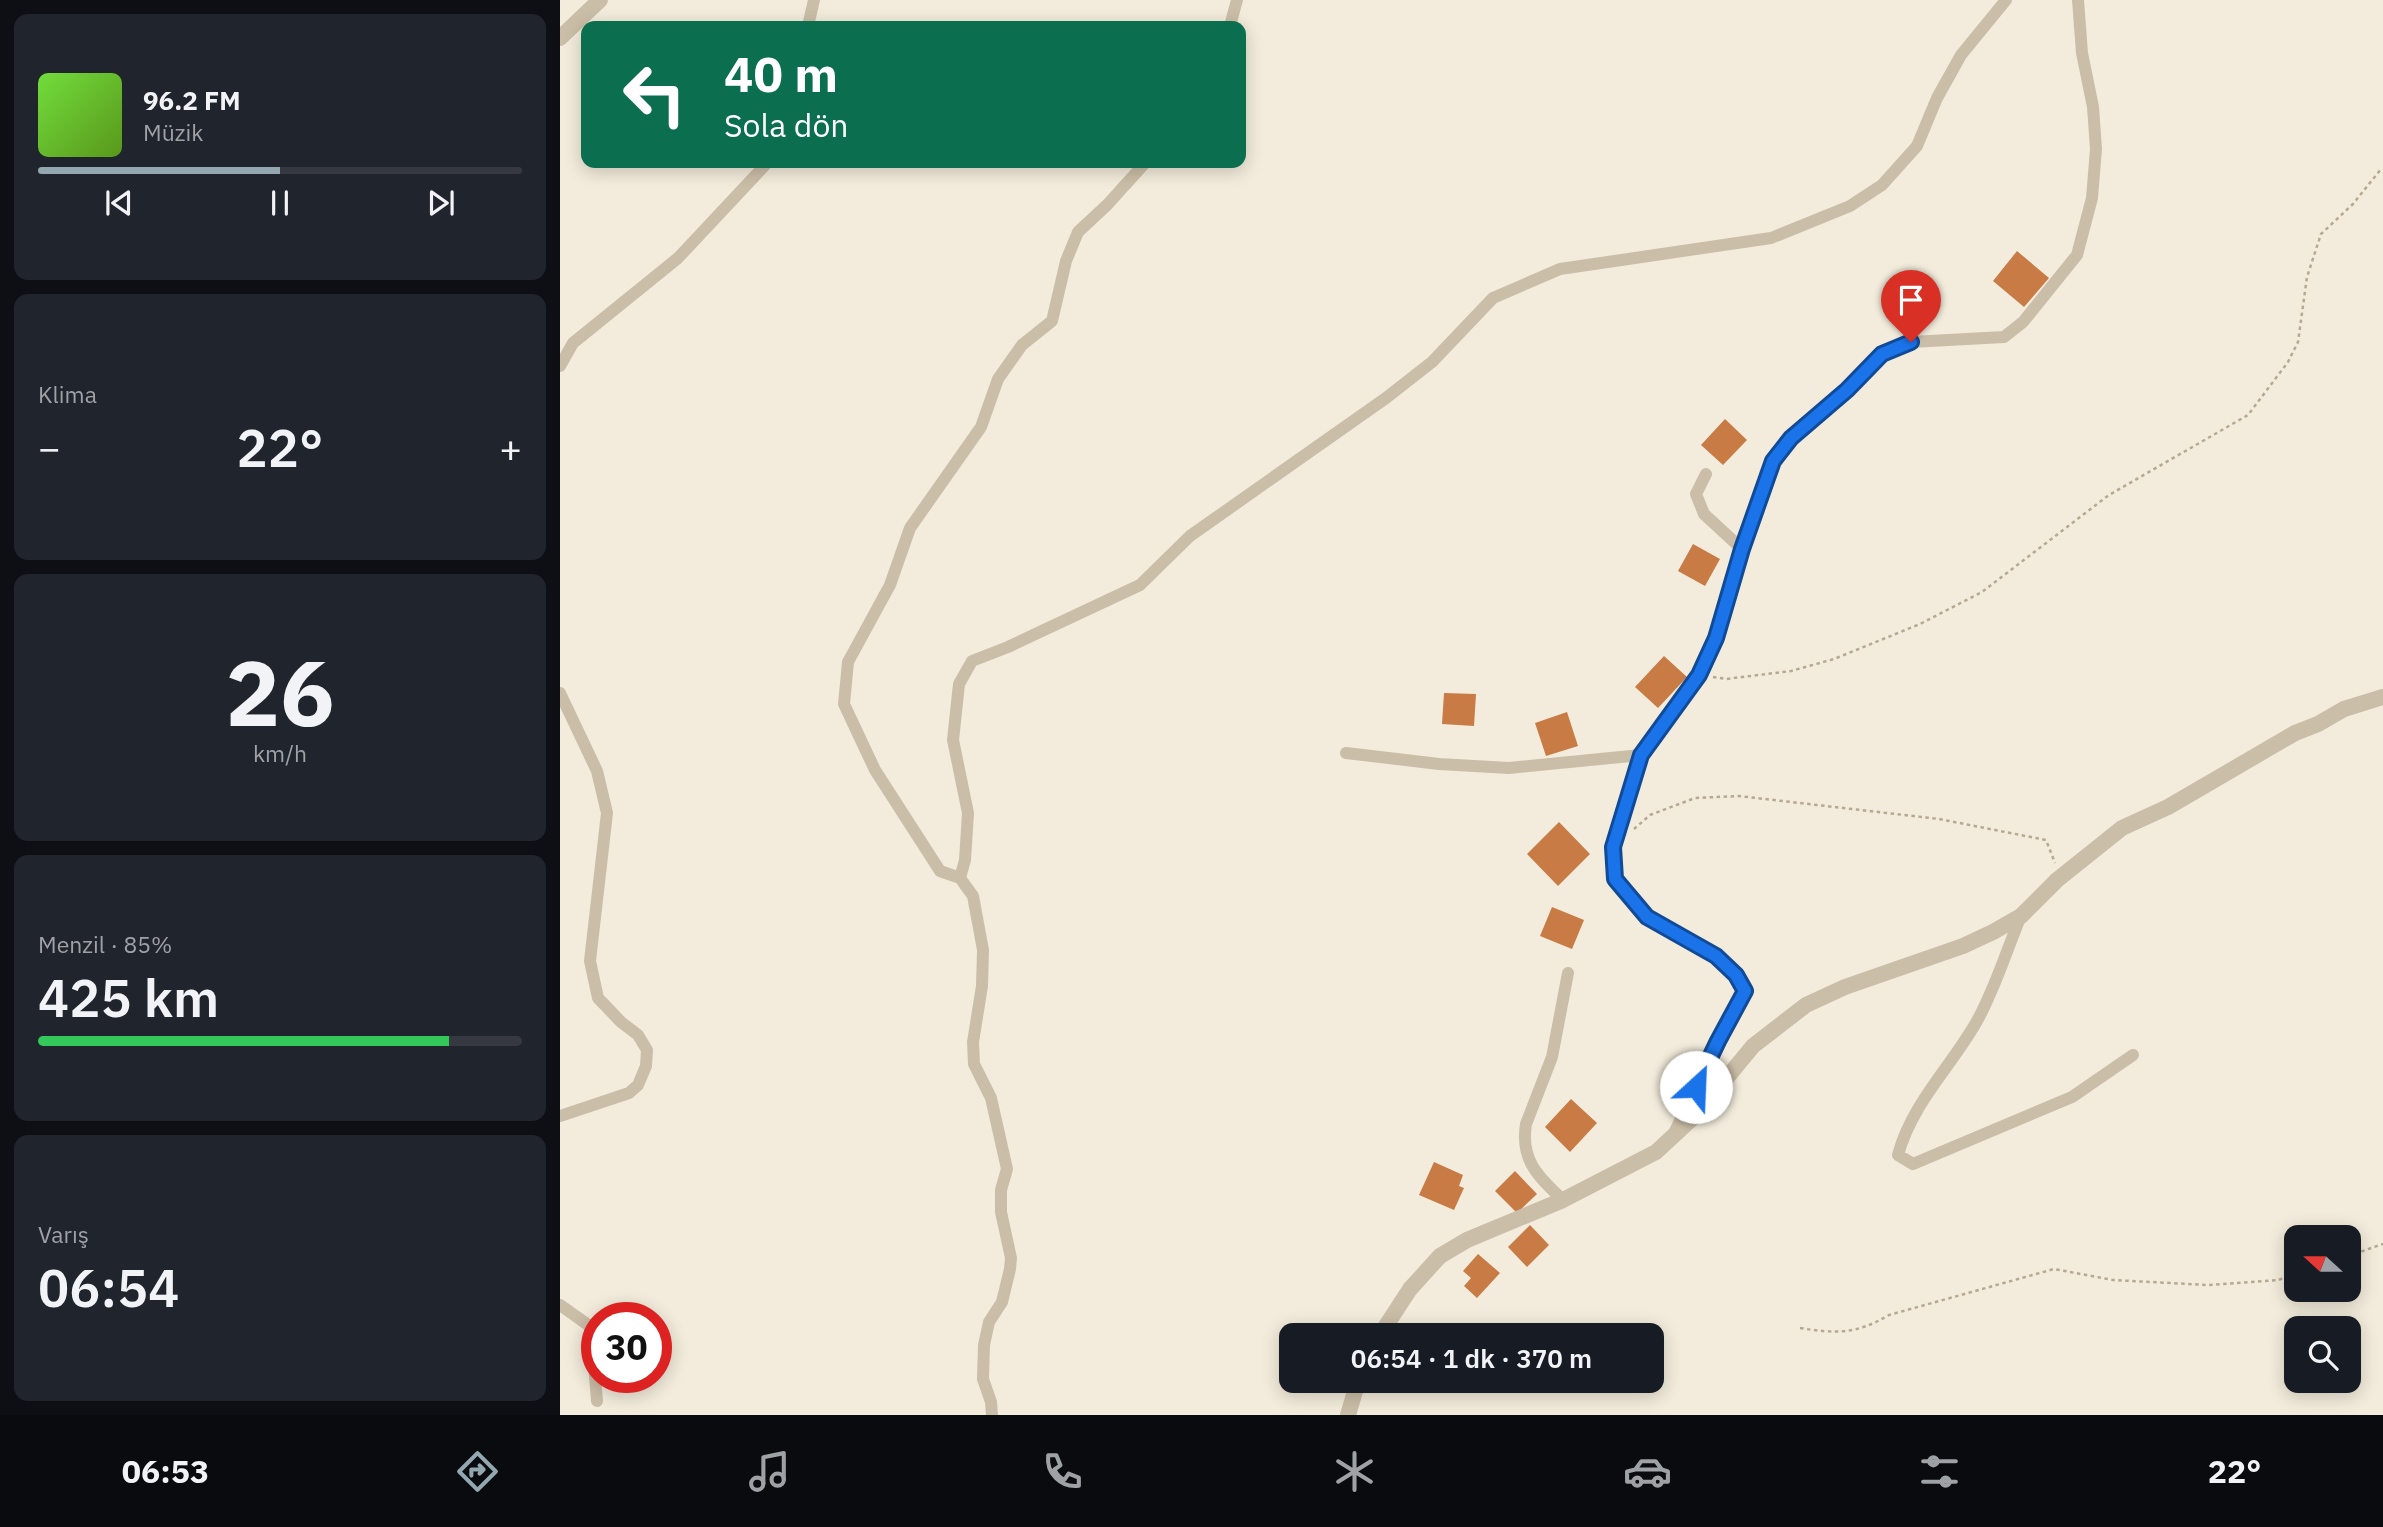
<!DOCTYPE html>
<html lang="tr">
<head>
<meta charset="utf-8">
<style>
	body { margin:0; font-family:"IBM Plex Sans",sans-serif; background:#20242c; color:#f1f3f6; height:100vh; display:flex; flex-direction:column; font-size:26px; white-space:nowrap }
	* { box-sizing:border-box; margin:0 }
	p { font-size:23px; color:#9ea1a6 }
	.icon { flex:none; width:38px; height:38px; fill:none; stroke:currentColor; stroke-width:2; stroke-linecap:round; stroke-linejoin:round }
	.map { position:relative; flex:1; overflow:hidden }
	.side { display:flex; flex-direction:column; gap:14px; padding:14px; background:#0d0f14; width:560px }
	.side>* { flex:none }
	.hud { position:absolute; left:21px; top:21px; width:665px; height:147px; border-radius:14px; box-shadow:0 4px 18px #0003; background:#0b6e4f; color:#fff; overflow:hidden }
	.needle { width:46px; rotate:291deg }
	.tools { position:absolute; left:1724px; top:1225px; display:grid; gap:14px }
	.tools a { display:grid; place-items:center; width:77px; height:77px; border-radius:14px; background:#171b24; box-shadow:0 4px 18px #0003; font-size:35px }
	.speed { position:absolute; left:21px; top:1302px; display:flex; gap:14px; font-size:35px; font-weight:700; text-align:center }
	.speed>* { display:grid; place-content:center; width:91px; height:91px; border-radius:50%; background:#171b24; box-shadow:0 4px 18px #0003; line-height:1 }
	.speed .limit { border:10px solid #d22; background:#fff; color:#111 }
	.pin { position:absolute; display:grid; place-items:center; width:60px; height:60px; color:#fff; margin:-72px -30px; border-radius:50% 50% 50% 0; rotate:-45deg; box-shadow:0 0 7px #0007 }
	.pin .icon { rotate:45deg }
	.me { position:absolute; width:77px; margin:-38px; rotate:25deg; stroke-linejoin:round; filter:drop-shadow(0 0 5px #0008) }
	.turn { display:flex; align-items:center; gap:24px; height:147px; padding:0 28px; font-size:32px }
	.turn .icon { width:91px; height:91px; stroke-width:2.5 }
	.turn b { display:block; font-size:49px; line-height:60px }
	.big { font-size:52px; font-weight:600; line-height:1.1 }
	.side .card { flex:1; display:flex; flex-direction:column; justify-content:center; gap:10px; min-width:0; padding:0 24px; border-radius:14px; background:#20242c }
	.side .dial { align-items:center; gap:0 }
	.dial b { font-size:91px; line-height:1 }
	.song { display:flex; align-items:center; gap:21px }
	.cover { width:84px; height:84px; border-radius:10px; background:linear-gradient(135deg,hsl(100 70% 55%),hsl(90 70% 35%)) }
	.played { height:7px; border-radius:4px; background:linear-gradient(90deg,#92a7b0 50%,#363941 50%) }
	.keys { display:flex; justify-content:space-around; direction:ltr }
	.heat { display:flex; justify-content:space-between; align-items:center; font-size:38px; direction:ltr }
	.charge { height:10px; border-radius:5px; background:linear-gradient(90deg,#34c759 85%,#363941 0) }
	.trip { position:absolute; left:719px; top:1323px; width:385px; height:70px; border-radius:14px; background:#171b24; box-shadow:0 4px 18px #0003; font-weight:600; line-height:70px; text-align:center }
	.dock { display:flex; height:112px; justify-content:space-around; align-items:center; background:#090b0e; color:#9ea1a6 }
	.dock .icon { width:49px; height:49px }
	.dock .active { color:#92a7b0 }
	.dock b { font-size:32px; color:#f1f3f6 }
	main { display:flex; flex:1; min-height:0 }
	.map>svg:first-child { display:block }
</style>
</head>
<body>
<main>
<section class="side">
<div class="card">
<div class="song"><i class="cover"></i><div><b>96.2 FM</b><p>Müzik</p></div></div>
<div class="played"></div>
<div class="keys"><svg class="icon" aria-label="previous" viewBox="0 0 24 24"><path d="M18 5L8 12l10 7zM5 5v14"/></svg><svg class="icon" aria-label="pause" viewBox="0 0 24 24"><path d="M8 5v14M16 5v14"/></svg><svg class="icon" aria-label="next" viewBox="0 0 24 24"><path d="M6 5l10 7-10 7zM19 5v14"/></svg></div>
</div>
<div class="card"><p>Klima</p>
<div class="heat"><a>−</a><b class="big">22°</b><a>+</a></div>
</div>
<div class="card dial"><b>26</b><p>km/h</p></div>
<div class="card"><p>Menzil · 85%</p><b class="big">425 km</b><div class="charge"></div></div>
<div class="card"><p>Varış</p><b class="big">06:54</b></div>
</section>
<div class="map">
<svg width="1823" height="1415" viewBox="0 0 1823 1415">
	<rect width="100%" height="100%" fill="#f3ecdc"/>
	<path fill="#c87b45" d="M1457,251L1489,278L1464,307L1433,281Z
		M1165,419L1187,440L1163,465L1141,445Z
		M1133,544L1160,559L1145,586L1118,571Z
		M1104,656L1127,677L1098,708L1075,687Z
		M884,693L916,694L914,726L882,724Z
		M1007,712L1018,746L986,756L975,723Z
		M999,822L1030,854L998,886L967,854Z
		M992,907L1024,920L1012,949L980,936Z
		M1011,1099L1037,1123L1010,1152L985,1127Z
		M874,1162L903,1175L899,1186L904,1188L894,1210L859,1195Z
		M955,1171L977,1194L957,1213L935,1191Z
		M970,1225L989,1245L967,1267L948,1247Z
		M918,1254L940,1273L917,1298L904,1286L911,1278L903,1271Z"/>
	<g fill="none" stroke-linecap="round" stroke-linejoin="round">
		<path stroke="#b7a892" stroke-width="2.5" stroke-dasharray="3.5 3.5" stroke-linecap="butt" d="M1153,677L1166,679L1231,671L1274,659L1360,624L1422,592L1549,495L1688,415L1728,362L1738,342L1747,277L1761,234L1793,204L1821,169
			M1074,829L1090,815L1135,798L1179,796L1379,819L1486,840L1495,863
			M1788,1256L1823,1244
			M1240,1328C1276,1334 1297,1334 1329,1315L1494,1269L1553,1280L1648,1285L1718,1280L1736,1274"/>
		<path stroke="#cbbea8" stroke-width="12" d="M248,26L254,0
			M670,26L677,0
			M585,163L547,205L518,232L506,261L492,321L462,345L438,379L421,427L350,528L330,585L288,662L284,704L315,770L380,871L400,878L405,860L408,813L393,740L399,684L412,661L448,647L580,585L630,536L826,398L872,362L933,298L1000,269L1211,238L1290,206L1322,185L1357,146L1377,98L1401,55L1446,0
			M0,366L13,343L118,258L207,163
			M1146,474L1136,494L1144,514L1182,549
			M0,693L37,771L47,813L30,961L38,998L61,1022L78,1035L87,1050L86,1066L78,1085L69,1093L0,1116
			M786,753L879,764L949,768L1081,755
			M400,878L413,896L423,950L422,986L413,1042L414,1064L431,1098L447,1169L441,1190V1212L451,1258L450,1269L442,1302L429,1322L424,1345L423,1379L431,1402L432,1415
			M1461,916C1447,949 1435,989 1417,1021C1391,1067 1352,1103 1338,1155L1353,1164L1512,1097L1573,1055
			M1115,1131L1158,1041L1186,991L1176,975L1156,956L1087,917L1055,879L1053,847L1081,755L1139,675L1156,638L1182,549L1213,461L1231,438L1287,390L1322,354L1351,342L1444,337L1463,322L1517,255L1532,198L1536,149L1533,107L1522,53L1518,0
			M1003,1200C979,1177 960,1161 966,1124L992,1057L1008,973
			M0,1305L31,1327L37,1401"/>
		<path stroke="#cbbea8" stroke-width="16" d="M0,38L40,0
			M820,1335L850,1289L880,1256L907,1240L1003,1200L1096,1152L1137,1114L1193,1046L1246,1005L1285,987L1403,946L1433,932L1461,916L1497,880L1562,828L1608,807L1735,733L1758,724L1784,709L1823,697
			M788,1415L798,1381"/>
	</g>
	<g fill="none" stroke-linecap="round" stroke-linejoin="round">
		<g stroke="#114b97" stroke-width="18">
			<path id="route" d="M1136,1087L1158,1041L1185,991L1176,975L1156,956L1087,917L1055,879L1053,847L1081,755L1139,675L1156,638L1182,549L1213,461L1231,438L1287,390L1322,354L1351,342"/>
		</g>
		<use href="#route" stroke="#1a73e8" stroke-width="12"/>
	</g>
</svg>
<div class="tools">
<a><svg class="needle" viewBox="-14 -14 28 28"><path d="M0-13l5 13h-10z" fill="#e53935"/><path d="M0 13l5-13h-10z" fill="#9ea1a6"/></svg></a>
<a><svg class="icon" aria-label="search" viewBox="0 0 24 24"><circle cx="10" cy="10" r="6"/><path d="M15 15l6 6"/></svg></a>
</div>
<div class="speed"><div class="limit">30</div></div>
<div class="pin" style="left:1351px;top:342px;background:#d93025"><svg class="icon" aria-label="arrive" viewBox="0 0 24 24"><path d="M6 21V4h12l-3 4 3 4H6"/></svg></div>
<svg class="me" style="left:1136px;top:1087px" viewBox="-20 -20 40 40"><circle r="19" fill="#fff"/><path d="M0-13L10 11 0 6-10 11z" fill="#1a73e8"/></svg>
<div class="trip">06:54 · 1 dk · 370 m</div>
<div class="hud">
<div class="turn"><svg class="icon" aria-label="left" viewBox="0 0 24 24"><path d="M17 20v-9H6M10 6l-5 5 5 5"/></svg><div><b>40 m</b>Sola dön</div></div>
</div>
</div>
</main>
<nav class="dock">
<b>06:53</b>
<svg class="icon active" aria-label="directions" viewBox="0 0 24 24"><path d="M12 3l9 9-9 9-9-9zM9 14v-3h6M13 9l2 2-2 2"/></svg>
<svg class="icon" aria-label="music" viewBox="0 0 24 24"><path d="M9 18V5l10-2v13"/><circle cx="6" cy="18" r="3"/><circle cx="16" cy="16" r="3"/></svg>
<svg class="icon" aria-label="phone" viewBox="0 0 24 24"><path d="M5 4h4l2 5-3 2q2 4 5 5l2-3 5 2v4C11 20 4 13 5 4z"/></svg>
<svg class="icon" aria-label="climate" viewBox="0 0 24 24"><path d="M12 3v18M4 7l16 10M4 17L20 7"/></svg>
<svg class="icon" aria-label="car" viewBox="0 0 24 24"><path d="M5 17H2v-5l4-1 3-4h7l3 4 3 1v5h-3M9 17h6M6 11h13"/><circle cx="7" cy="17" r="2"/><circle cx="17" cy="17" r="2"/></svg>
<svg class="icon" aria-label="filters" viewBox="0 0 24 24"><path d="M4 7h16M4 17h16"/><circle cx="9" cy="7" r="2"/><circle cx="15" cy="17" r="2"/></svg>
<b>22°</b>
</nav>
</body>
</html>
